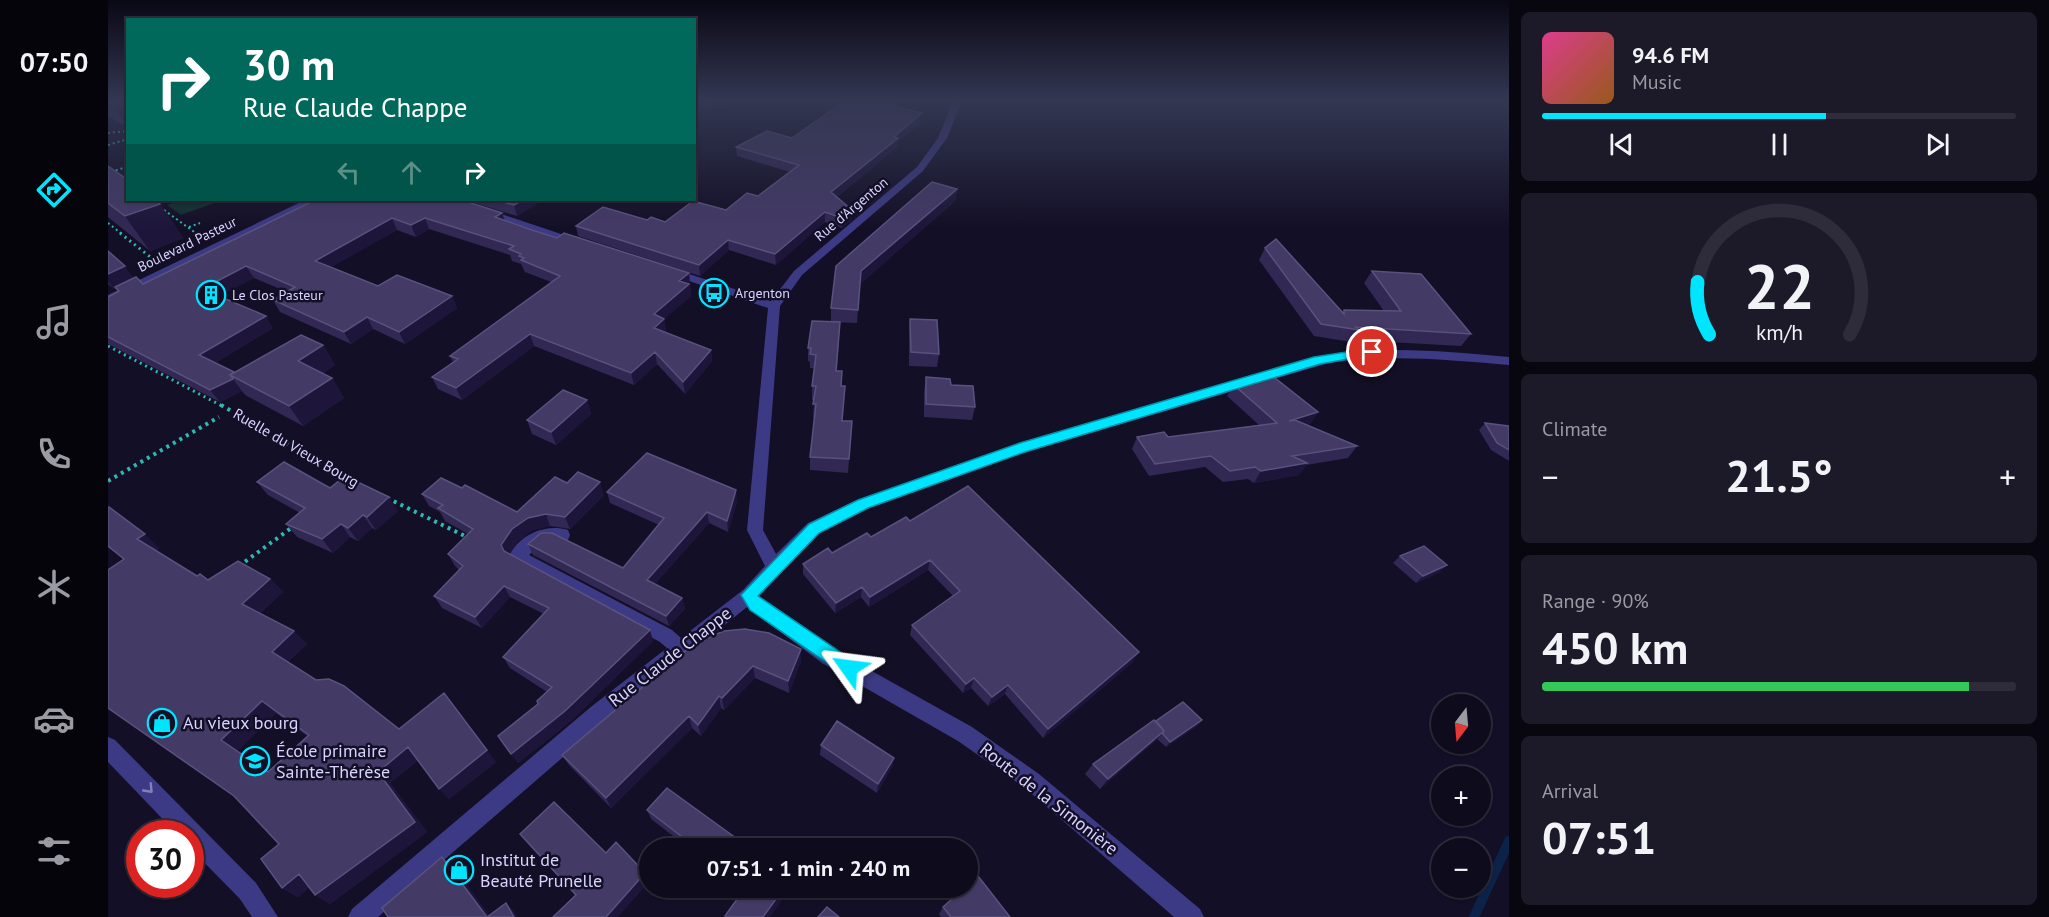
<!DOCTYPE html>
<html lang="en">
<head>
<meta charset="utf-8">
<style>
	body { margin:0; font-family:"PT Sans",sans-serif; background:#1c1929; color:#f1f3f6; height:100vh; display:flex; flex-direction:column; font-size:22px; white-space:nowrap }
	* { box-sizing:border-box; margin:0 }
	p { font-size:20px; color:#9b9ba3 }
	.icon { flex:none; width:33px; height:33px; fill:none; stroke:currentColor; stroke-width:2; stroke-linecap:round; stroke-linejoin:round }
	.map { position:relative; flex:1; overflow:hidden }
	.details { display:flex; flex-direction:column; gap:12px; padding:12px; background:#08060f; width:540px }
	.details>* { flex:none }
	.hud { position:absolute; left:18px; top:18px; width:570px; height:183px; border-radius:0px; box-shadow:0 2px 4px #0004,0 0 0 2px #2e2b3b; background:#00695c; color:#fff; overflow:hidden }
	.needle { width:39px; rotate:196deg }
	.controls { position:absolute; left:1323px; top:694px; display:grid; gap:12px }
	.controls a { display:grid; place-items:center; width:60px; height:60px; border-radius:50%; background:#0e0b1c; box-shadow:0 2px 4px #0004,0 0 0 2px #2e2b3b; font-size:30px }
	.speed { position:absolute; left:18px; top:820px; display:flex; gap:12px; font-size:30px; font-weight:700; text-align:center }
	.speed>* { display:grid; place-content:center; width:78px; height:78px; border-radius:50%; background:#0e0b1c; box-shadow:0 2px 4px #0004,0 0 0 2px #2e2b3b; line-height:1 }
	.speed .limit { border:9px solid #d22; background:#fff; color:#111 }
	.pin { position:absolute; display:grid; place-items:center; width:51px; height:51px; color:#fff; margin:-26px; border:3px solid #fff; border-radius:50%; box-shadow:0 2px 6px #0007 }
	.me { position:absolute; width:66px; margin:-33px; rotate:301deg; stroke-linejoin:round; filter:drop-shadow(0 0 4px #0008) }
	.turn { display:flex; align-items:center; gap:21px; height:126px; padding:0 18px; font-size:27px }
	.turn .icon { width:78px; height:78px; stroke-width:2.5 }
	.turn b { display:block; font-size:42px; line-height:51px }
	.lanes { display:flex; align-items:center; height:57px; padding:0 18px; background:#0003; justify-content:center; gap:30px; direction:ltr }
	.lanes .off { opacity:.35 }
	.big { font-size:45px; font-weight:600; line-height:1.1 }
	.details .tile { flex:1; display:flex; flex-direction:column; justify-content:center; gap:9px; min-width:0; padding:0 21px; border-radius:9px; background:#1c1929 }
	.details .dial { align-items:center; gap:0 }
	.dial svg { height:156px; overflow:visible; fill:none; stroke:#2e2b3b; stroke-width:7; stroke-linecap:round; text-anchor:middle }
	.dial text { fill:#f1f3f6; stroke:none }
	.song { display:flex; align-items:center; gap:18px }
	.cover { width:72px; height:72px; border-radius:9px; background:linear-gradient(135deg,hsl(330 70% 55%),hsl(30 70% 35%)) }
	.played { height:6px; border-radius:3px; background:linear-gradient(90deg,#00e5ff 60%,#2e2b3b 60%) }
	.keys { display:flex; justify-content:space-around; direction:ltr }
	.heat { display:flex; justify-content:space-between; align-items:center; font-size:33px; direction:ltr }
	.charge { height:9px; border-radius:4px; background:linear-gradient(90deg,#34c759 90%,#2e2b3b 0) }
	.trip { position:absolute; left:531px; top:838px; width:339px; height:60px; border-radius:30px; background:#0e0b1c; box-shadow:0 2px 4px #0004,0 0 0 2px #2e2b3b; font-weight:600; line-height:60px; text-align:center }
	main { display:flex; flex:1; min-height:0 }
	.menu { display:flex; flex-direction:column; width:108px; justify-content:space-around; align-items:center; background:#06040b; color:#9b9ba3 }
	.menu .icon { width:42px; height:42px }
	.menu .current { color:#00e5ff }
	.menu b { font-size:27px; color:#f1f3f6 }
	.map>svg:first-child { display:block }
</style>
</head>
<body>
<main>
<nav class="menu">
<b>07:50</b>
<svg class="icon current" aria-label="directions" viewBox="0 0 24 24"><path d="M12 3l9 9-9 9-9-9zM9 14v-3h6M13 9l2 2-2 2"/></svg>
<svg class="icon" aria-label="music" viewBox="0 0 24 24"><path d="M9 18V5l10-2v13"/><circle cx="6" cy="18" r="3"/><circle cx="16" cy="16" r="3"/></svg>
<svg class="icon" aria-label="phone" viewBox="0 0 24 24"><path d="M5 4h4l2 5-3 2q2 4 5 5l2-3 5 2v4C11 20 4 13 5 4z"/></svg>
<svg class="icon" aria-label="climate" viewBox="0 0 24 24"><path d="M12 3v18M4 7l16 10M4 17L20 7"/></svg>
<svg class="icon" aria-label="car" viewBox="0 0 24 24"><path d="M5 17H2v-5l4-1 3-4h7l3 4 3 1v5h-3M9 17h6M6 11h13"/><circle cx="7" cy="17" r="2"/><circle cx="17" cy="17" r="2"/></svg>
<svg class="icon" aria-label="filters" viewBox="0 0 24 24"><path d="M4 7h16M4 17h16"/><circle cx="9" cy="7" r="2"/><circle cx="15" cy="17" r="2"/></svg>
</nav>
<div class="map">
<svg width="1401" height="917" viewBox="0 0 1401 917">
	<rect width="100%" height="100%" fill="#130f26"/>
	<path fill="#12302f" d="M74,200H100L106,203L73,215L59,205Z"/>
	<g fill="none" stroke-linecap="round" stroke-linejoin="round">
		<path stroke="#0c2248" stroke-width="10" d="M1366,917L1401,841"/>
		<path stroke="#2fb8b0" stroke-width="2" stroke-dasharray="2 3" stroke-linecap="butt" d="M0,133L20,131
			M0,145L20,139
			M3,172L15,168
			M52,207L89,234
			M0,223L14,234
			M81,227L92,223"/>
		<path stroke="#2fb8b0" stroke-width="3" stroke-dasharray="2 4" stroke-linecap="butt" d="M12,233L46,260
			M87,233L94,238
			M0,346L116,407"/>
		<path stroke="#2fb8b0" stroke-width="4" stroke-dasharray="3 4.5" stroke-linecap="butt" d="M113,405L240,479
			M0,481L111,417
			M279,498L361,538
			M131,566L186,526"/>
		<path fill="#3d3a85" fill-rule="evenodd" d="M846,100H854L839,138L815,171L694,275L672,306L655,530L668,554L700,523L749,500L907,444L1189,362C1260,343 1329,351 1401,357V365C1340,360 1282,354 1221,363L917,452L761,508L712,533L651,596L728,651L864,727L931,774L1092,909L1096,917H1066L917,788L850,741L714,663L639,607L498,720L270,917H240L244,909L484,706L559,648L552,642L403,561L401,556C411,535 437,523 460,530L462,535L460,540L437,542L421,555L564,630L573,638L635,590L657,566L639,530L660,308L558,273V269H566L663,301L686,271L809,167L830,138Z
			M197,200H209L0,304V295Z
			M337,200H351L477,242L471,245L467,244Z
			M0,737L7,740L148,883L170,917H144L132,899L82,848V834H69L0,762Z"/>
	</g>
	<path fill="#312854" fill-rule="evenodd" d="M0,100H20V128L0,116Z
		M586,100H624L605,109L594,105Z
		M792,100L791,108L814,113L813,123L790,142L789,147L729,197L744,210L743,220L734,228L717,222L668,265L621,250L592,276L470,236L468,226L539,220L557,222L618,210L650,196L682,172L629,156L628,147L684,138Z
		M0,166L52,204L75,238L42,251L0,217Z
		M849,189L847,201L752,284L749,323L723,322V308Z
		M207,200L397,220L449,238L581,273L583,296L556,319L558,331L556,332L603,350L604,361L577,394L549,364L526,385L426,346L354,400L330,389L324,377L345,362L342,356L443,282L417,272L413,264L404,261L402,255L321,229L308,237L289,230L223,267L270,286L344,296L349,308L297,344L265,329L243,344L172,312L165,300L179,292L146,278L111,296L165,328L107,363L126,372L215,345L227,365L215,373L224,378L236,398L195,426L137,395L134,391L112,402L0,344V297L10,292L8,289H6L0,284V251L25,278L35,284Z
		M357,200H435L409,216Z
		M1157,248L1235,312L1236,310L1276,311L1256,283L1264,271L1363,334L1353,346L1244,340L1243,342L1206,336L1151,260Z
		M802,319L831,354L829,367L801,366V332Z
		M732,322L729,371L733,386L735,421H744L740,473L702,470V457L706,417H705L706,400H704V386L706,368H702V362L700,361V348Z
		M818,377L867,407L864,420L816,417V391Z
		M1126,385L1210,412L1202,424L1198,425L1249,446L1240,458L1198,465L1191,475L1146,483L1140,479L1115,482L1097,467L1041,476L1024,449L1029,437H1060L1151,425L1119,396Z
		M479,400L483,414L448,445L424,434L419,420Z
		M1377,423L1401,426V461L1383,450L1371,430Z
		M149,482L222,488L290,511L268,530L264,528L250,541L242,537L225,553L189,537L178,524L192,513L160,495Z
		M459,483L496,495L462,529L442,526L425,530L410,541L401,554L545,641L463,721L410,763L390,736L430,704L439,692L402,668L395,657L436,614L402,597L374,628L334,608L326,596L351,570L347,566L340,554L360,534L337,521L332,512L321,506L314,494L354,488L409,512Z
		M499,492L629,501L620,532L601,523L547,584L574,598L577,609L561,626L425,555L420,544L515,568L551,525L502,503Z
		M0,507L51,548L48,551L89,576L100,580L162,579L175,592L152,613L199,644L180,662L208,680L291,729L388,762L341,799L310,760L282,783L319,832L222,904L207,895L201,887L190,897L174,888L171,844L126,796L15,559L0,547ZM168,713L199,736L160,772L129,751Z
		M802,521L1025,662L935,738L897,694L880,706L863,688L855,693L802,635L804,625L845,596L820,570L761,607L753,597L727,613L695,574V564L724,553Z
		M1292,556L1332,572L1308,583L1285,563Z
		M587,643L693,661L681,693L647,678L616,710L613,708L593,736L584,728L503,808L461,765L454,755Z
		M1094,720L1089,726L1058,747L1049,739L992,789L977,774L985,764L1048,721Z
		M713,745L786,758L784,767L769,793L712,755Z
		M539,810L643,849H582L543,819Z
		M835,907L902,917H833L831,914Z"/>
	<path fill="#1d163a" d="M20,100V127L4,104Z
		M586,100H593L594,105L586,109Z
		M604,100H624L605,109Z
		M790,100H792L791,108L783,106Z
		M814,113L813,123L790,142L789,147L723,202V192L786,137Z
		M849,189L847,201L752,284L749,323L753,271Z
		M415,200H435L409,216L406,205Z
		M52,204L75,238L42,251L17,216Z
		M744,210L743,220L734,228V218Z
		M717,212V222L668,265L667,254Z
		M394,213L398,224L387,217Z
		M284,218L289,230L213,273L207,261Z
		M317,218L321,229L308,237L303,225Z
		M620,240L621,250L592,276L591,265Z
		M17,266L27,280L6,289L0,282V274Z
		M138,266L146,278L102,301L94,289Z
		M581,273L583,296L548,326L546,314L571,281Z
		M344,296L349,308L297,344L291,332Z
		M158,316L165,328L100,367L91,355Z
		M259,317L265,329L243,344L236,332Z
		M556,319L558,331L548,340L546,328Z
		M422,334L426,346L354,400L348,388Z
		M215,345L227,365L202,381L190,361Z
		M603,350L604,361L577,394L575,382Z
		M547,352L549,364L526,385L523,373Z
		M224,378L236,398L195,426L181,406Z
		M125,379L134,391L112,402L102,390Z
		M479,400L483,414L448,445L443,432Z
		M1210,412L1202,424L1173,433L1181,421Z
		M1199,463L1191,475L1146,483L1153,471Z
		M492,482L496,495L462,529L457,517Z
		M628,490L629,501L620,532L619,521Z
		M281,497L290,511L268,530L259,517Z
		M599,512L601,523L541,591L539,580Z
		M438,514L442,526L425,530L410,541L399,557L393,545L404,529L420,518Z
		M255,515L264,528L250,541L240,528Z
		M233,524L242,537L225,553L214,539Z
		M37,534L51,548L44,553L29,539Z
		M822,560L820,570L761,607L762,597Z
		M1339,565L1332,572L1308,583L1315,576Z
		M162,579L175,592L147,617L134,604Z
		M396,586L402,597L374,628L367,617Z
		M754,587L753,597L727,613L728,603Z
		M574,598L577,609L561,626L558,616Z
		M542,630L545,641L463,721L410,763L403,754Z
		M186,631L199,644L177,665L164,652Z
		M693,649V661L681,693L680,681Z
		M1031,652L1025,662L935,738L940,729Z
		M645,666L647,678L616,710L614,698Z
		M866,678L863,688L855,693L858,684Z
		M900,685L897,694L880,706L884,697Z
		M611,696L613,708L593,736L590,725Z
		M154,701L168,713L129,752L113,740Z
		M346,705L388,762L341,799L331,789Z
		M581,716L584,728L503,808L498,798Z
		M1094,720L1089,726L1058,747L1062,742Z
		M1056,731L1047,742L992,789L1000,779Z
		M300,747L311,759L282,783L319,832L222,904L207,895L270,772Z
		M786,758L784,767L769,793L770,784Z
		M334,857L344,865L383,917H380Z
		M537,873L542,881L510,917H498Z
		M191,874L207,883L190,897L174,888Z
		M676,888H683L662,917H655Z
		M398,903L406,911L410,917H406Z"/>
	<path fill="#433a66" stroke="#5a527e" stroke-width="1.5" fill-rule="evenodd" d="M0,100H19L4,104L0,102Z
		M738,100H790L783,106L814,113L786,137L790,138L723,192L744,210L734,218L717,212L667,254L620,240L591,265L468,226L495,207L539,220L543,217L557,222L585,201L618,210L639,193L650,196L691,165L628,147L659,131L684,138Z
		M0,166L20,180V200H46L52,204L17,216L0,203Z
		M824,182L849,189L753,271L750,310L723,308L728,266Z
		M207,200H354L394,213L387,217L424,230L449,238L456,233L581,273L571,281L581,284L546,314L556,319L546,328L603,350L575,382L547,352L523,373L422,334L348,388L324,377L350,359L342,356L452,276L413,260L416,258L411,256L413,254L401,249L406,246L317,218L303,225L284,218L207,261L270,286L289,275L344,296L291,332L259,317L236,332L165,300L187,287L138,266L94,289L158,316L91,355L126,372L122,375L125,379L102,390L0,337V297L11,291L7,287L28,277L35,284Z
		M388,200H415L406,205Z
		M1168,239L1236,314V310L1293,311L1264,271L1313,274L1363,334L1248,327L1251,330L1213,324L1157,248Z
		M0,251L17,266L0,274Z
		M802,319L829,320L831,354L803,352Z
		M704,321L732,322L728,371H734L733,386H737L734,421H744L741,459L702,457L708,404H705L708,386H704L708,355L702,354L703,348H700Z
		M193,335L215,345L190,361L224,378L181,406L122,375Z
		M1162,374L1210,412L1181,421L1187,420L1249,446L1184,456L1199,463L1153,471L1147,467L1122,471L1103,456L1047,464L1029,437L1056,432L1060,437L1169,423L1126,385Z
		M818,377L842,379L843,385L865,386L867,407L818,404Z
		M455,390L479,400L443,432L419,420Z
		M1377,423L1401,426V450L1389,443Z
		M539,453L628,490L619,521L599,512L539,580L574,598L558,616L420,544L433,533H444L515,568L556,518L499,492Z
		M176,462L222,488L237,476L281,497L259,517L255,515L240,528L233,524L214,539L178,524L197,508L149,482Z
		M470,472L492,482L457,517L438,514L420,518L404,529L393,545L396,551L542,630L457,711L403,754L390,736L430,704L429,701L444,687L395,657L441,608L396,586L367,617L326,596L355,566L340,554L365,529L330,508L335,505L314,494L333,478L354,488L357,485L409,512L447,477L459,483Z
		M860,486L1031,652L940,729L900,685L884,697L866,678L858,684L804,625L852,591L822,560L762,597L754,587L728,603L695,564L720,548L724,553L759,533L763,537L798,517L802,521Z
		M0,507H1L37,534L29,539L89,576L92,574L100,580L130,561L162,579L134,604L186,631L164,652L208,680L221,679L236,686L291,729L336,693L379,750L331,789L300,747L270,772L307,822L207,895L191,874L174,888L153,859L171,844L126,796L0,708V570L16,559L0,546ZM154,701L201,735L160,772L113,740Z
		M1316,546L1339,565L1315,576L1292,556Z
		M637,629L661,633L693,649L680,681L645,666L614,698L611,696L590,725L581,716L498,798L454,755L587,643L616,631Z
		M1075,702L1094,720L1062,742L1054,733L1056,731L1048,721Z
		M1046,720L1056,731L1000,779L985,764Z
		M729,721L786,758L770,784L713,745Z
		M559,788L643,849H590L539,810Z
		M446,802L498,853L508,842L537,873L498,917H445L468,895L412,834Z
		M334,857L379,917L398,903L406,917H280L274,908Z
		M870,876L902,917H843L835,907L856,888H860V885Z
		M637,888H676L655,917H618L617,916Z
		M719,907L731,917H710Z"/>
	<defs><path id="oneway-chevron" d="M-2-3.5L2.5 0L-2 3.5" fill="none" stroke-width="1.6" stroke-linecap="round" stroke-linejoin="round" transform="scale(1.5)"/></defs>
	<use stroke="#837fbc" href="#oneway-chevron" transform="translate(41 789) rotate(46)"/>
	<linearGradient id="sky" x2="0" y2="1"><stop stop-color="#0a0815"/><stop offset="0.44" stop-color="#333752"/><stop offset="1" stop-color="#333752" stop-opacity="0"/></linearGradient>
	<rect width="1401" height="228" fill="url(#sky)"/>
	<path fill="#00e5ff" stroke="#0095a6" stroke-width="1.5" d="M1264,348L1270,352L1268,354L1212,364L917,452L760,508L711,533L650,596L747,662L749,668L747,673L741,676L734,673L642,610L633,595L701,524L750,500L912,443L1206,357Z"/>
	<defs>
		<g id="bus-ring" transform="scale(1.5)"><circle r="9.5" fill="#130f26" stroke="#00e5ff" stroke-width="1.5"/><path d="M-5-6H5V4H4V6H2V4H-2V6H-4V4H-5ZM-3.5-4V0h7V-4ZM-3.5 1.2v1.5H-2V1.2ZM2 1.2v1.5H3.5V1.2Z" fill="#00e5ff"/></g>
		<g id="building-ring" transform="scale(1.5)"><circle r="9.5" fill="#130f26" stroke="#00e5ff" stroke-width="1.5"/><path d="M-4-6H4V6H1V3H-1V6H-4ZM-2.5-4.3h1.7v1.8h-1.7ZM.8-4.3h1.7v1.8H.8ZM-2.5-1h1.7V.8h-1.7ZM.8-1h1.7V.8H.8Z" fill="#00e5ff"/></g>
		<g id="shop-ring" transform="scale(1.5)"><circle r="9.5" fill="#130f26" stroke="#00e5ff" stroke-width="1.5"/><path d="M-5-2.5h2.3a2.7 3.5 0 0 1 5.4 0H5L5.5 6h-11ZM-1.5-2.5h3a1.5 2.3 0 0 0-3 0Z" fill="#00e5ff"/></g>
		<g id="school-ring" transform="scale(1.5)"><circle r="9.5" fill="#130f26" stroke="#00e5ff" stroke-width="1.5"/><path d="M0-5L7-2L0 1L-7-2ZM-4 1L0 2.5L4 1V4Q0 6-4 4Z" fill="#00e5ff"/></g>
	</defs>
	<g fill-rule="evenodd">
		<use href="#bus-ring" x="606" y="293"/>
		<use href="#building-ring" x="103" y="295"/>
		<use href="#shop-ring" x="54" y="723"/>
		<use href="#school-ring" x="147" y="761"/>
		<use href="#shop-ring" x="351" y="870"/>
	</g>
	<g text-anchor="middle" stroke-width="5" stroke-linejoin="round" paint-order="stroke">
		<g font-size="14" fill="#d9d4ff" stroke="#130f26">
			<text transform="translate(743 209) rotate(-40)" y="5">Rue d'Argenton</text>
			<text transform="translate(79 244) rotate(-26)" y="5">Boulevard Pasteur</text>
		</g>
		<g font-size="14" fill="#d9d4ff" stroke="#130f26" text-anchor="start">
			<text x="627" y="298">Argenton</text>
			<text x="124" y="300">Le Clos Pasteur</text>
		</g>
		<g font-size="15" fill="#d9d4ff" stroke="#130f26">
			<text transform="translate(188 448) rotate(30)" y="5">Ruelle du Vieux Bourg</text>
		</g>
		<g font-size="18" fill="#d9d4ff" stroke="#130f26">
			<text transform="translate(562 657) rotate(-38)" y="6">Rue Claude Chappe</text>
			<text transform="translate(941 799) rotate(38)" y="6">Route de la Simonière</text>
		</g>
		<g font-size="18" fill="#d9d4ff" stroke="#130f26" text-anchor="start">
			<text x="75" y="729">Au vieux bourg</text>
			<text x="168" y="757">École primaire<tspan x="168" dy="21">Sainte-Thérèse</tspan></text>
			<text x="372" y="866">Institut de<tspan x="372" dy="21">Beauté Prunelle</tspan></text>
		</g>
	</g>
</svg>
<div class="controls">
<a><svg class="needle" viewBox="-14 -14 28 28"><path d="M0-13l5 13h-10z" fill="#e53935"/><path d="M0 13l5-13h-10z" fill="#9b9ba3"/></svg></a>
<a>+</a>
<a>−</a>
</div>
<div class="speed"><div class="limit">30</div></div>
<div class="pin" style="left:1264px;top:352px;background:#d93025"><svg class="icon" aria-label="arrive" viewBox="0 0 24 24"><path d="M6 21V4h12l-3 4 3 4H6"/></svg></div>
<svg class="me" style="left:741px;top:668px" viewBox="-20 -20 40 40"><path d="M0-17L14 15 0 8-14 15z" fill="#00e5ff" stroke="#fff" stroke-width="4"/></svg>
<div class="trip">07:51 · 1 min · 240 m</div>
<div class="hud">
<div class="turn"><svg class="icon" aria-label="right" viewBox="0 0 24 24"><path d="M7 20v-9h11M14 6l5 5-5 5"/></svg><div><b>30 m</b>Rue Claude Chappe</div></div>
<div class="lanes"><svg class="icon off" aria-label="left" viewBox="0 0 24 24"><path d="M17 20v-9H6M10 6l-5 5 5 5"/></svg><svg class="icon off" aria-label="ahead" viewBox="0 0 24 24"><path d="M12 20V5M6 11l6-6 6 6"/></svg><svg class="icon" aria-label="right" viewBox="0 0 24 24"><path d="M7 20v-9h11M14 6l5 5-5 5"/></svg></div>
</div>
</div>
<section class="details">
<div class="tile">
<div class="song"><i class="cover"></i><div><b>94.6 FM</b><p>Music</p></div></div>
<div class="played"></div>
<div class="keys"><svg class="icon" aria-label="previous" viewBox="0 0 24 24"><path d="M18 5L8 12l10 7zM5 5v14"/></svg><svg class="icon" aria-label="pause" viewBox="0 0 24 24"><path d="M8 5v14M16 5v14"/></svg><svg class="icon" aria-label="next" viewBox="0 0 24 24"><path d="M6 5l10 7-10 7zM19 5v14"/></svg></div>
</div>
<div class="tile dial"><svg viewBox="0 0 100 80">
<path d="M14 69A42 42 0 1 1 86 69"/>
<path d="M14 69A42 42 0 0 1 8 42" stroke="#00e5ff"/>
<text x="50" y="56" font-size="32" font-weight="700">22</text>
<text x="50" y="72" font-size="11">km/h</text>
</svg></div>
<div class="tile"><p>Climate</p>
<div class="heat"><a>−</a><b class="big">21.5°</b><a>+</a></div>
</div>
<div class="tile"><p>Range · 90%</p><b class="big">450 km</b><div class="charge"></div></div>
<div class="tile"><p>Arrival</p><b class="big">07:51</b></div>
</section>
</main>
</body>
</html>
